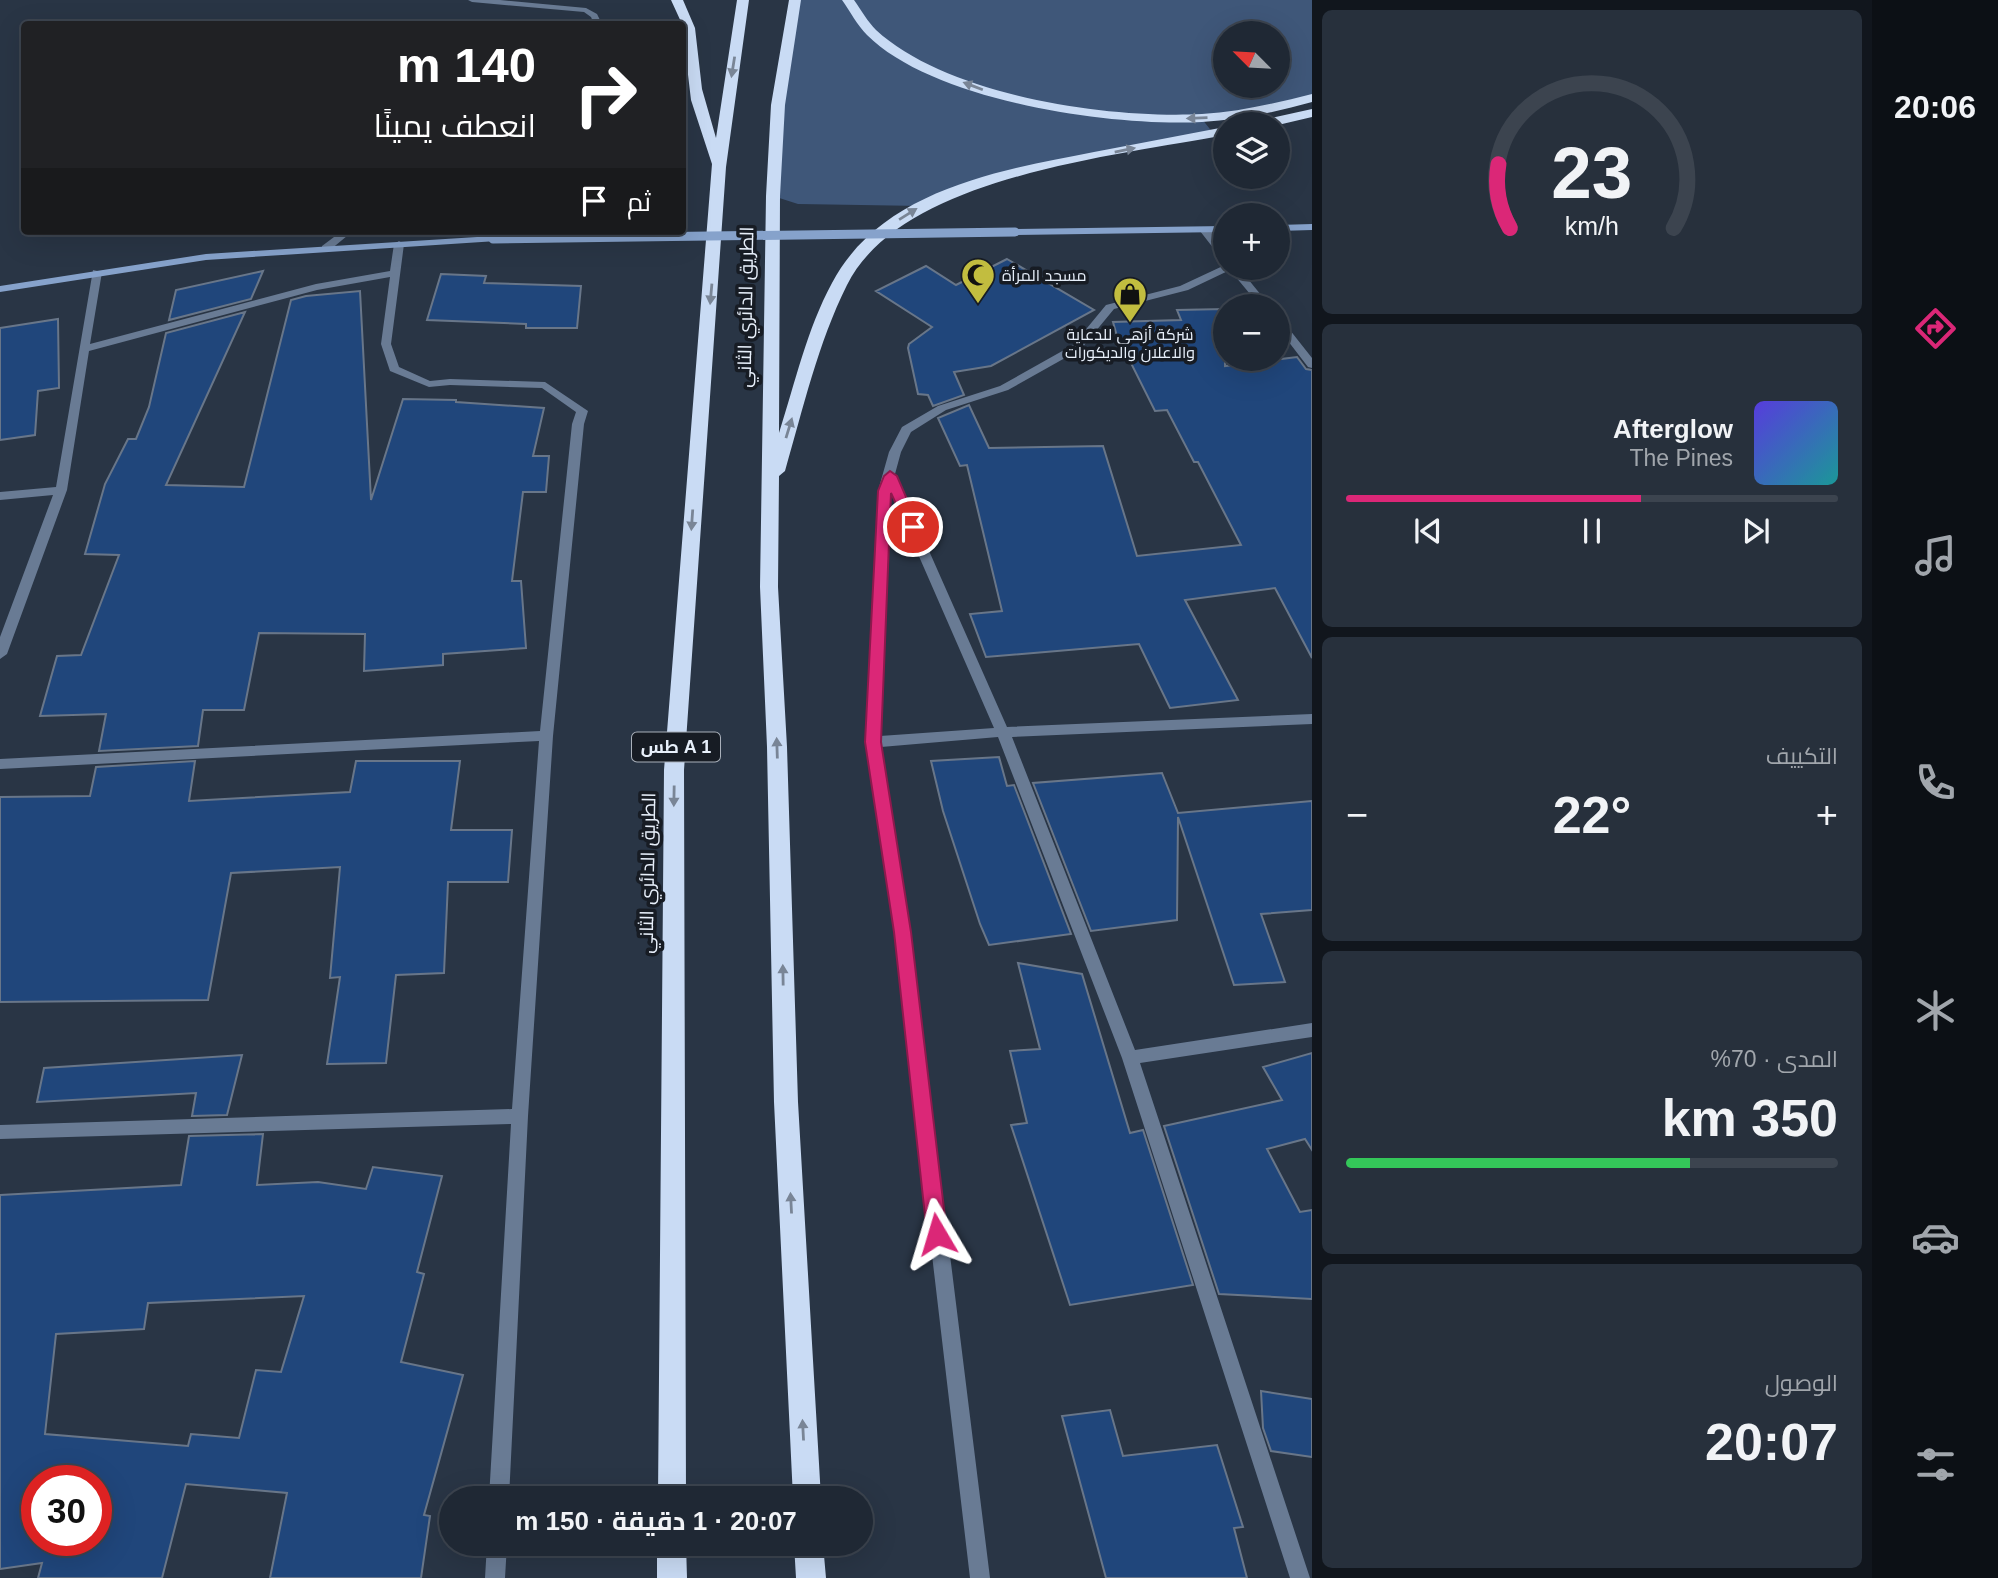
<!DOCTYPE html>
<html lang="ar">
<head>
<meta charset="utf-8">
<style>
	body { margin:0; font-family:Arial,Cairo,sans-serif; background:#27303c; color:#f1f3f6; direction:rtl; height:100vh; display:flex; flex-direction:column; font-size:26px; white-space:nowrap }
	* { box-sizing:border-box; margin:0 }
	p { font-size:23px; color:#a1a6ac }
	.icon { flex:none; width:38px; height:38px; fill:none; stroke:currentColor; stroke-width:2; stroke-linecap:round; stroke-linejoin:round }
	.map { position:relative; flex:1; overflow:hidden; direction:ltr }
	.panel { display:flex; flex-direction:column; gap:10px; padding:10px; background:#11161d; width:560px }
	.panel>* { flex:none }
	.top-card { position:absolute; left:21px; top:21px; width:665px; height:214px; border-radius:7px; box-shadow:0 7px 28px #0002,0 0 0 2px #3c444f; direction:rtl; background:#202124; color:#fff; overflow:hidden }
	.needle { width:46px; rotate:294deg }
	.buttons { position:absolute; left:1213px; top:21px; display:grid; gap:14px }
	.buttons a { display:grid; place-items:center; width:77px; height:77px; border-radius:50%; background:#1f2834; box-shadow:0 7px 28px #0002,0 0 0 2px #3c444f; font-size:35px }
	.speed { position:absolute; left:21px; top:1465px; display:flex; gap:14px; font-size:35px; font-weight:700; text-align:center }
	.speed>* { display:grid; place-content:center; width:91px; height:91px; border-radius:50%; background:#1f2834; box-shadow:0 7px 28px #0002,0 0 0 2px #3c444f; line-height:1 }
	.speed .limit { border:10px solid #d22; background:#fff; color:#111 }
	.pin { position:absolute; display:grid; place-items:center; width:60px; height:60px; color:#fff; margin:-30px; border:4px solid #fff; border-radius:50%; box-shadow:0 2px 7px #0007 }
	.me { position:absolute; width:77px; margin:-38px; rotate:353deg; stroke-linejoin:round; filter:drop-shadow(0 0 5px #0008) }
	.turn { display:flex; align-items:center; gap:24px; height:147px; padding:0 35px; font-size:32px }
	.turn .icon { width:91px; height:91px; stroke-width:2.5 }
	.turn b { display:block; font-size:49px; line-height:60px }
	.then { display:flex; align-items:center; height:66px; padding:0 35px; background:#0003; gap:14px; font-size:26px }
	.big { font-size:52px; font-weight:700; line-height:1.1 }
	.panel .card { flex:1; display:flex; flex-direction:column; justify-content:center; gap:10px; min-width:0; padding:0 24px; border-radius:10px; background:#27303c }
	.panel .dial { align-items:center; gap:0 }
	.dial svg { height:182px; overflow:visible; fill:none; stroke:#3c444f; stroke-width:7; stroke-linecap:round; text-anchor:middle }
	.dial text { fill:#f1f3f6; stroke:none }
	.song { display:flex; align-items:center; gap:21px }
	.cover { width:84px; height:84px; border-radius:10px; background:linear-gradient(135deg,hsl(250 70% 55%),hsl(180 70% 35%)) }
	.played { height:7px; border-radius:4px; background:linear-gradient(90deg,#db2777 60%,#3c444f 60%) }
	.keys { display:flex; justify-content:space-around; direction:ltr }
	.heat { display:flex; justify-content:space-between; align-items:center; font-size:38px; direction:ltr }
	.charge { height:10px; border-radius:5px; background:linear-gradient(90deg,#34c759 70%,#3c444f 0) }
	.trip { position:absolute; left:439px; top:1486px; width:434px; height:70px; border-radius:35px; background:#1f2834; box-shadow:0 7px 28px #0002,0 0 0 2px #3c444f; font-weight:700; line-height:70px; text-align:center; direction:rtl }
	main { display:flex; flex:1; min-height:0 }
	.tabs { display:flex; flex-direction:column; width:126px; justify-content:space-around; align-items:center; background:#0c1015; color:#a1a6ac }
	.tabs .icon { width:49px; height:49px }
	.tabs .active { color:#db2777 }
	.tabs b { font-size:32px; color:#f1f3f6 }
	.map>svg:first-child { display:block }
</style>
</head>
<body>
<main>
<nav class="tabs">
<b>20:06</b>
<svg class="icon active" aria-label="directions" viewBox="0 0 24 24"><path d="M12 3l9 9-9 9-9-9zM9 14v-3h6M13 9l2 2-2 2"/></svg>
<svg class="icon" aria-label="music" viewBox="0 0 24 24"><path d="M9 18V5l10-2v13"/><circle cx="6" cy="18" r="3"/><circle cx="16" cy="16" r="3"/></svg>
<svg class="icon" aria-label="phone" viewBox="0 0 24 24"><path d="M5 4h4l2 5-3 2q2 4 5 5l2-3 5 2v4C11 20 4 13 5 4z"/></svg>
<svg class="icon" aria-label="climate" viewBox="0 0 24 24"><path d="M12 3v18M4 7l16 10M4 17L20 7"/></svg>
<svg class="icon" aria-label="car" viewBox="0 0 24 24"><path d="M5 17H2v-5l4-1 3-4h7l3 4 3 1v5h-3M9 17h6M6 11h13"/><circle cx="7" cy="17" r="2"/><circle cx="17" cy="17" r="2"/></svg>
<svg class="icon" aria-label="filters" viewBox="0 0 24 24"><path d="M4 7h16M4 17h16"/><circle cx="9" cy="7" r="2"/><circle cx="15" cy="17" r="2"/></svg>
</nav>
<section class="panel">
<div class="card dial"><svg viewBox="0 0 100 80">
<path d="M14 69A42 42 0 1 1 86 69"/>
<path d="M14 69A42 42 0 0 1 9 41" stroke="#db2777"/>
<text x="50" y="56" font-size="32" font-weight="700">23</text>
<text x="50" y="72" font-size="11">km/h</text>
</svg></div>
<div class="card">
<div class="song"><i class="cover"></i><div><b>Afterglow</b><p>The Pines</p></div></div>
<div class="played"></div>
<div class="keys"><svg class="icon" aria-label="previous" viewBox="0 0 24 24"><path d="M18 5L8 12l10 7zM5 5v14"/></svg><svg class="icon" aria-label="pause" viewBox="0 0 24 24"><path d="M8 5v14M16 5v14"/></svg><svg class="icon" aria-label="next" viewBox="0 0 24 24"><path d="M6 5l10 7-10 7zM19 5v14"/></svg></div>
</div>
<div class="card"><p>التكييف</p>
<div class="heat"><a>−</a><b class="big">22°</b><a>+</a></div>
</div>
<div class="card"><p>المدى · 70%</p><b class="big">350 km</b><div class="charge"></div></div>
<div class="card"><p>الوصول</p><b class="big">20:07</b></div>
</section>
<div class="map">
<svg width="1312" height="1578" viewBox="0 0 1312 1578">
	<rect width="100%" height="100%" fill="#293545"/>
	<path fill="#3f5779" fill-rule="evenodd" d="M796,0H1312V96L1202,119L1213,133L1006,173L923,206L798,204L773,196ZM1225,33H1278V86H1225Z"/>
	<path fill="#20467b" stroke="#687689" stroke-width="2" fill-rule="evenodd" d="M1007,259L1094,310L991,366L954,372L964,395L933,406L928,395L918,394L908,348L909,344L932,327L876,291L926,266L956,285Z
		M263,271L251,299L169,320L176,290Z
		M441,274L486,276L484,283L581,286L577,328H526V324L427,320Z
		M360,291L371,500L403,399L456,400V402L544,408L533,456H549L546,492H523L512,581H521L526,648L443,654V665L364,671L365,634L259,633L244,710H203L198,746L99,751L106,714L40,716L57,656L81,655L119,555L85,554L105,484L128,439H136L149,407L166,333L245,312L166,485L244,487L291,300L306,296Z
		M1225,309V366L1297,357L1306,369L1312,370V658L1275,588L1185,600L1238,700L1170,708L1139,644L986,657L970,614L1002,611L967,465L960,466L938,418L969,405L989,448L1103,446L1137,556L1241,545L1198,462H1194L1167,410L1155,411L1130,361L1122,354L1113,322L1181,320L1177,310Z
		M58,319L59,388L38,391L35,435L0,440V328Z
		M999,757L1007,786L1014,785L1071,934L989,945L980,924L943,811L931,761Z
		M195,761L189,801L350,792L356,761H460L451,830H512L508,882H448L444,973L396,975L386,1063L327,1064L340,977L330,978L340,867L231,873L208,1000L0,1002V797L90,796L96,767Z
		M1162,773L1178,813L1312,801V910L1261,914L1285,982L1234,985L1178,817L1177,920L1091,931L1033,783Z
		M1018,963L1082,974L1130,1133L1143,1130L1193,1285L1070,1305L1011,1125L1027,1123L1010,1051L1040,1049Z
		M1312,1053V1150L1305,1139L1267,1149L1300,1212L1312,1210V1299L1219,1294L1164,1126L1282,1100L1263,1067Z
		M242,1055L227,1115L192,1116L196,1093L37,1102L44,1068Z
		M263,1134L257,1185L318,1182L366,1189L373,1167L442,1176L417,1272L424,1274L401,1362L463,1375L424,1515L430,1516L421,1578H270L287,1493L186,1484L162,1578H38L42,1563L0,1569V1195L181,1185L189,1136ZM304,1296L281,1372L256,1370L239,1438L191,1434L188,1446L45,1434L56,1334L144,1329L148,1303ZM37,1480H96V1540H37Z
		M1261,1391L1312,1399V1457L1271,1451L1263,1428Z
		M1110,1410L1123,1456L1217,1445L1243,1527L1234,1528L1247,1578H1106L1062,1416Z"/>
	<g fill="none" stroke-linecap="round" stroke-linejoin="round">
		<path fill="#697b94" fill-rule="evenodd" d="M468,0H500L586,8L597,14L602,24H594L591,17L584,12L472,2Z
			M1200,227H1208L1225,249V259L1221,258L1200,231Z
			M342,231H353L330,250H322V246Z
			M399,241L404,244L391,344L399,367L430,381L450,379L545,382L588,411L584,424L553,736L528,1116L509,1498H489L511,1124L0,1139V1125L512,1109L539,741L0,769V759L540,731L572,424L576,412L542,388L450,385L429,387L390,371L381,344L390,277L317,290L89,351L67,490L7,654L0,659V637L53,495L0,500V492L56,487L93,270L102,272L90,344L316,284L390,271L394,244Z
			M1225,265V268H1239L1270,306H1260L1230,270L1188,290L1114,309L1081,349L1008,390L946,410L911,432L901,452L895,474L1007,727L1312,714V724L1012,737L1135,1050L1312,1023V1037L1140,1063L1310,1578H1290L1122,1058L998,737L881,747L910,932L990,1578H970L894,932L866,742L878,491L889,452L902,427L938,406L1000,386L1073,345L1106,305L1180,286ZM890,490L994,728L880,736Z
			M1278,319L1282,320L1312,358V368L1308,367L1278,328Z
			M487,1544H507L505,1578H485Z"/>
		<path fill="#86a2cb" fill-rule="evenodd" d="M1312,224V230L1278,231V225Z
			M1225,226V232L1015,235L1010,232L1015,229Z
			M493,236L498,239L497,241L206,260L0,292V286L206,254Z"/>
		<path fill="#c9dbf4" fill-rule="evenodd" d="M671,0H683L695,28L702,89L716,138L737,0H749L726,167L684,770L686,1498H658L664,770L712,164L691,100L682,24Z
			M789,0H801L785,105L780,196L779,433C795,383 807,329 832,283C881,190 1001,170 1094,152C1138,144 1181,135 1225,127V135C1117,156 901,176 847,285C818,343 803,409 785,471L779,476L778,587L787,747L798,1102L821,1498H793L774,1102L767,747L760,587L766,196L771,105Z
			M842,0H854C861,10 868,22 876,30C948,96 1108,119 1202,114C1239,112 1276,103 1312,94V102C1276,112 1239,120 1202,122C1111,127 933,101 867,35C857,25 850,11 842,0Z
			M1312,109V117L1278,125L1264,122L1266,119Z
			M657,1544H686L687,1578H657Z
			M794,1544H823L826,1578H796Z"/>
		<path stroke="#86a2cb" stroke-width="9" d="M493,239L1015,232"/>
	</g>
	<defs><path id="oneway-solid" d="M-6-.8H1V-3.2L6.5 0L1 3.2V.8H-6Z" transform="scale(1.75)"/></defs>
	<g fill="#798596">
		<use href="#oneway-solid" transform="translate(733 67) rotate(99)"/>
		<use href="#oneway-solid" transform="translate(973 86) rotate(-159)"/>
		<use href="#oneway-solid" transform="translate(1197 118) rotate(178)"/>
		<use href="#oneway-solid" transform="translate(1125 150) rotate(-11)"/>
		<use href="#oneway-solid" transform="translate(908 214) rotate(-32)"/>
		<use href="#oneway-solid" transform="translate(711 294) rotate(95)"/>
		<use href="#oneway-solid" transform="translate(789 428) rotate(-73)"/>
		<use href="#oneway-solid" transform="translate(692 520) rotate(94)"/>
		<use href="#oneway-solid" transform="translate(777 748) rotate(-92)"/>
		<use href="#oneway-solid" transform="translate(674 796) rotate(91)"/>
		<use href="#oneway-solid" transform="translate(783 975) rotate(-91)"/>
		<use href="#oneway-solid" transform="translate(791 1203) rotate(-93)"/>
		<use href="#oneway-solid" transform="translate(803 1430) rotate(-93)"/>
	</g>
	<path fill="#db2777" stroke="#8e194d" stroke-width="2" d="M890,471L897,476L919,527L917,530H908L891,493L881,742L911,932L947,1234L944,1241L937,1244L930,1241L927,1234L894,932L865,742L878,491L884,476Z"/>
	<defs>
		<g id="mosque-pin" transform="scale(1.75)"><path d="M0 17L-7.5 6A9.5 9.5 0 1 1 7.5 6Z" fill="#c2bd3f" stroke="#171c24"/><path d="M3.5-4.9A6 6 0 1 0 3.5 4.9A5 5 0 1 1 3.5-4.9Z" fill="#111"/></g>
		<g id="shop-pin" transform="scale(1.75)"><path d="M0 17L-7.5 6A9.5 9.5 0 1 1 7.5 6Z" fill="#c2bd3f" stroke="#171c24"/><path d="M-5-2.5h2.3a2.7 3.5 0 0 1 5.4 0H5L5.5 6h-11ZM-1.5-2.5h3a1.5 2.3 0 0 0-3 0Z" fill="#111"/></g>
	</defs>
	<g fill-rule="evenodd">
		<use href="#mosque-pin" x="978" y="275"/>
		<use href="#shop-pin" x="1130" y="294"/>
	</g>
	<g text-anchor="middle" stroke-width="7" stroke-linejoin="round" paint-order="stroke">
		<g font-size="16" fill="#e7effa" stroke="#171c24" text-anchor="start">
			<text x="1002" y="281">مسجد المرأة</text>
			<text x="1130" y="340" text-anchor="middle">شركة أزهى للدعاية<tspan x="1130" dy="18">والاعلان والديكورات</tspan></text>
		</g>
		<rect fill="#171c24" stroke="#a9b0ba" stroke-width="2" x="632" y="732.5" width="88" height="29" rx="5"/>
		<g font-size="18" font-weight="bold" fill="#e7effa">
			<text x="676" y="753">طس A 1</text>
		</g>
		<g font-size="19" fill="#e7effa" stroke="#171c24">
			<text transform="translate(745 307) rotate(-89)" y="7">الطريق الدائري الثاني</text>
			<text transform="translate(647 873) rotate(-89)" y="7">الطريق الدائري الثاني</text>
		</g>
	</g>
</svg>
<div class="buttons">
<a><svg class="needle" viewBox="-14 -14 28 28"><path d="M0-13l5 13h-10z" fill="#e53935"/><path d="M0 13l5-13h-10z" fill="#a1a6ac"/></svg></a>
<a><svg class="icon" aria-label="layers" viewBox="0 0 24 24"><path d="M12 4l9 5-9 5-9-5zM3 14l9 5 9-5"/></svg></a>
<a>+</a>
<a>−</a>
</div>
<div class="speed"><div class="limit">30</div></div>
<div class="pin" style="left:913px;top:527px;background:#d93025"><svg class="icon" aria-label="arrive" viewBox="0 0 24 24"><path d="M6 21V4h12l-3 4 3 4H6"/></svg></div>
<svg class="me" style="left:937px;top:1234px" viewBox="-20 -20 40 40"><path d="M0-17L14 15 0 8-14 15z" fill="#db2777" stroke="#fff" stroke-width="4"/></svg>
<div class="trip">20:07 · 1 دقيقة · 150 m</div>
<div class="top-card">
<div class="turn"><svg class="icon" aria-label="right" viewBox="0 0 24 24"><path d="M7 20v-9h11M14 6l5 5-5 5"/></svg><div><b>140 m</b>انعطف يمينًا</div></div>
<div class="then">ثم<svg class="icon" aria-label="arrive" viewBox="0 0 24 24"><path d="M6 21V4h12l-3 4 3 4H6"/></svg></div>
</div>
</div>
</main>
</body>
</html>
